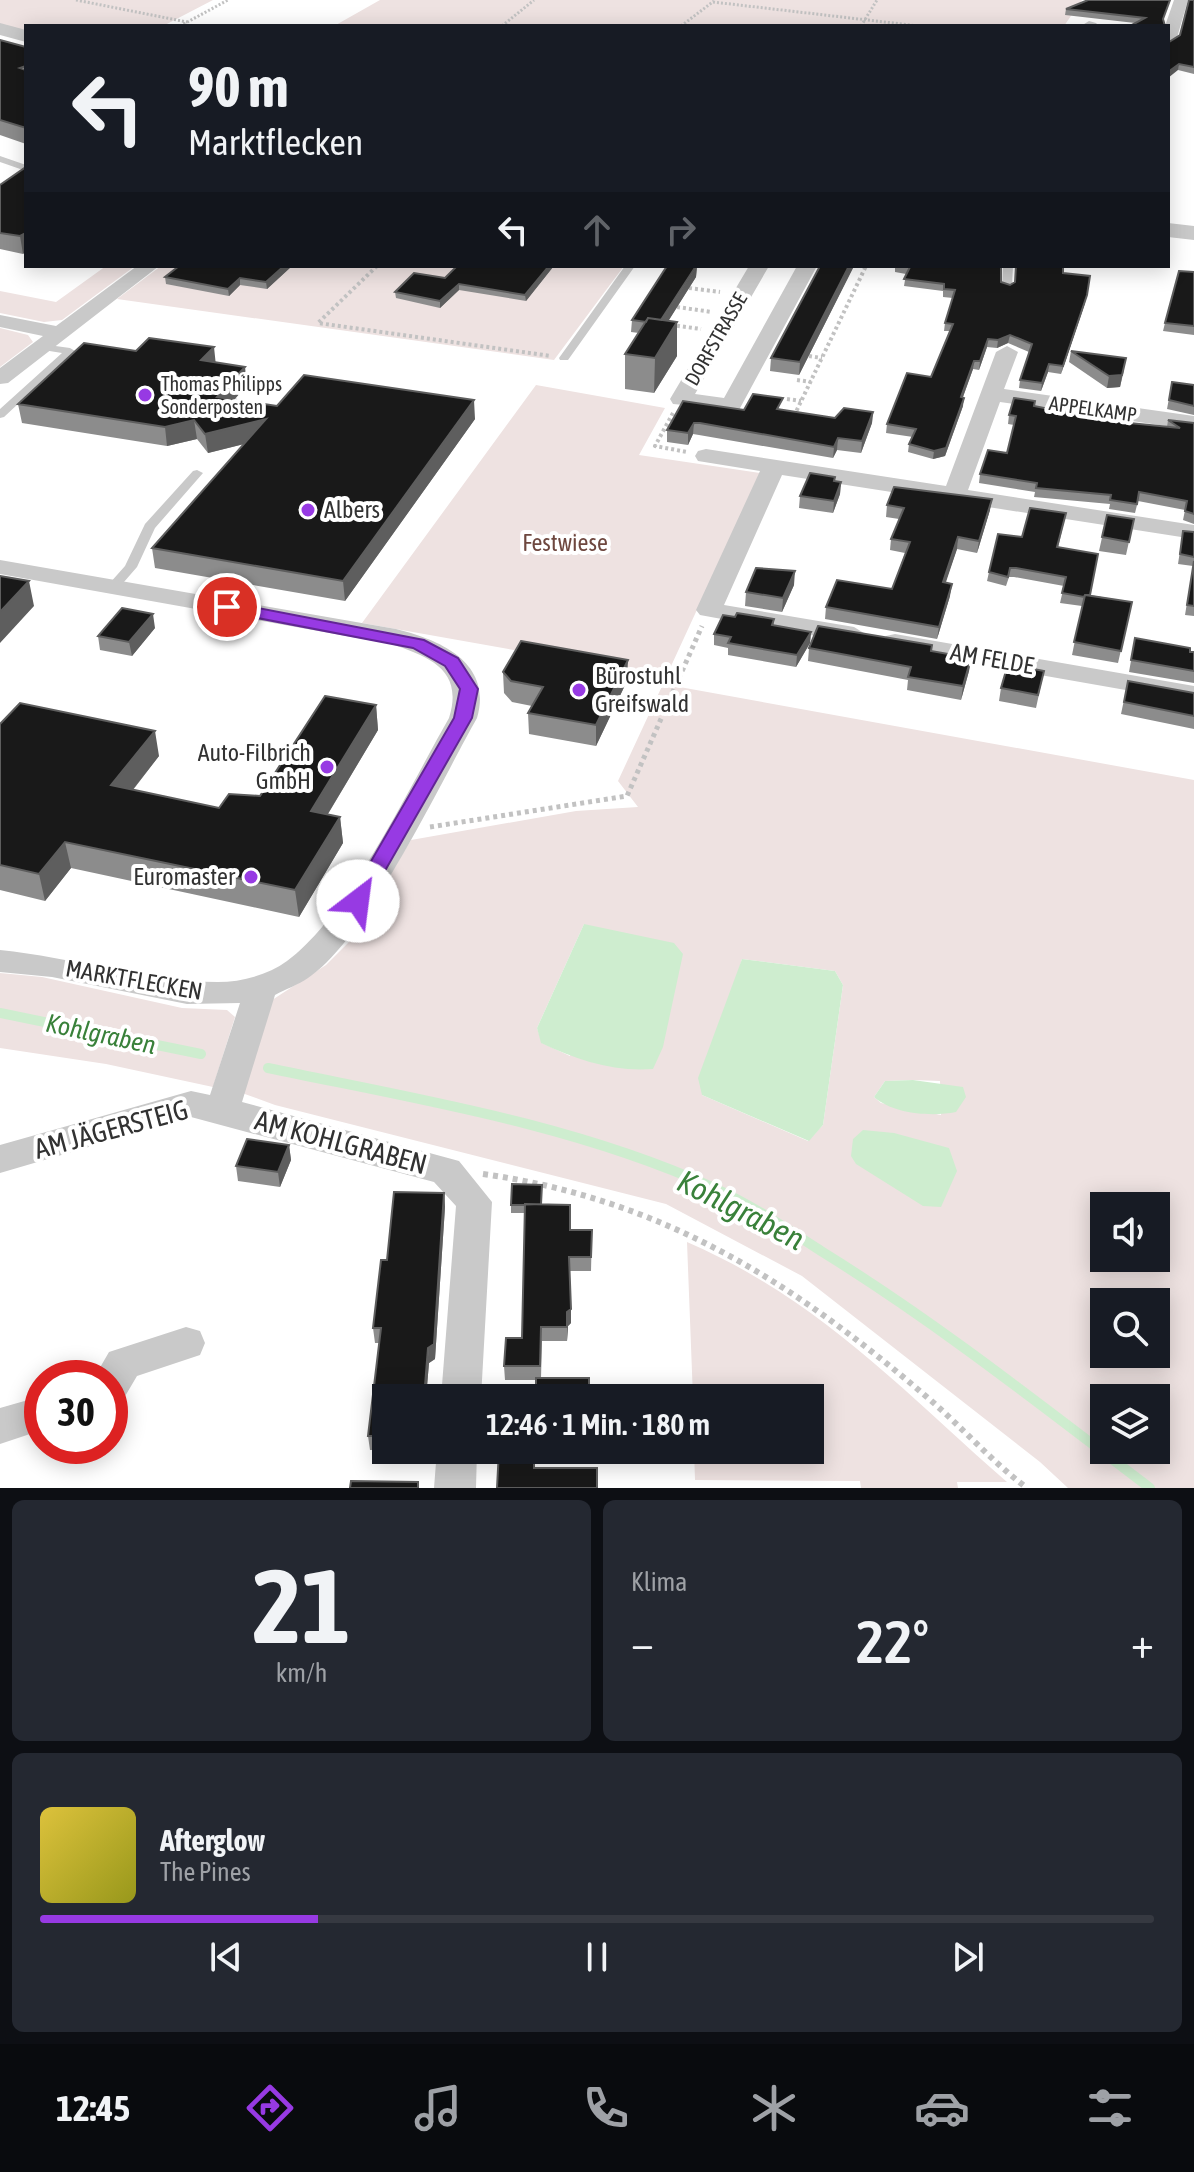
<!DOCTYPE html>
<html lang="de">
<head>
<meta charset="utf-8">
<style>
	body { margin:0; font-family:"Asap Condensed",sans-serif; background:#242831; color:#f1f3f6; height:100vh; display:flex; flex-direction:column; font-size:30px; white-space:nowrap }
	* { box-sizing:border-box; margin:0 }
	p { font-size:26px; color:#9ea1a6 }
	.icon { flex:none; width:44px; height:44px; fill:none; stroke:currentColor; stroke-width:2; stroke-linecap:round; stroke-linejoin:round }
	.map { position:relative; height:1488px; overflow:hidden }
	.sheet { display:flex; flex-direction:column; gap:12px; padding:12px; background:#0d0f14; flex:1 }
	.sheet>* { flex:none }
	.banner { position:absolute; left:24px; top:24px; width:1146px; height:244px; border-radius:0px; box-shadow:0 4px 20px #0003; background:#171b24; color:#f1f3f6; overflow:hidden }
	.tools { position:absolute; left:1090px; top:1192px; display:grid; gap:16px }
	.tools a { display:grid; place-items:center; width:80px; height:80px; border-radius:0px; background:#171b24; box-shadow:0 4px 20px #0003; font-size:40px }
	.speed { position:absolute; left:24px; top:1360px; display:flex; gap:16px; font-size:40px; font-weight:700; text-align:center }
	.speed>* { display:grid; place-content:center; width:104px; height:104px; border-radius:50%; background:#171b24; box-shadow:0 4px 20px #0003; line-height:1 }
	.speed .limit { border:12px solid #d22; background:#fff; color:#111 }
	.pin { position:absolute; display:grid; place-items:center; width:68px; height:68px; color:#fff; margin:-34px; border:4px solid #fff; border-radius:50%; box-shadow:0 2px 8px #0007 }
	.me { position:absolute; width:88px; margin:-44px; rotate:30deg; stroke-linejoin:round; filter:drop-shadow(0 0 6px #0008) }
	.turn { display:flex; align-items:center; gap:28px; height:168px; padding:0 32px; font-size:36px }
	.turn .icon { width:104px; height:104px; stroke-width:2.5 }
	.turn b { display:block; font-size:56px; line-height:68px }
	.lanes { display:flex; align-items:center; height:76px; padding:0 32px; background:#0003; justify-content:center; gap:40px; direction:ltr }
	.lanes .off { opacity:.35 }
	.big { font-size:60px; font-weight:600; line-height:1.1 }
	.sheet .widget { flex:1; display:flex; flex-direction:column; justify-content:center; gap:12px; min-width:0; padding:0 28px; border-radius:12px; background:#242831 }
	.sheet .dial { align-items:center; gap:0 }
	.dial b { font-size:104px; line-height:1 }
	.song { display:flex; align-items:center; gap:24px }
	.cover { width:96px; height:96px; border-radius:12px; background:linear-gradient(135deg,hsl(50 70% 55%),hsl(60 70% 35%)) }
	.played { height:8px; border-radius:4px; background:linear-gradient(90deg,#973ae3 25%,#363941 25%) }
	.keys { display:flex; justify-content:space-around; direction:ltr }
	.heat { display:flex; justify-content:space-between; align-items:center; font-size:44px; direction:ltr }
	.sheet .tiles { flex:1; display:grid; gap:12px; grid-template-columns:1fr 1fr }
	.widget:last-child { grid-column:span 2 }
	.trip { position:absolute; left:372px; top:1384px; width:452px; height:80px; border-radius:0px; background:#171b24; box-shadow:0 4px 20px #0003; font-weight:600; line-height:80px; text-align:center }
	.dock { display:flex; height:128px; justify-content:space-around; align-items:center; background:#090b0e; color:#9ea1a6 }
	.dock .icon { width:56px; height:56px }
	.dock .active { color:#973ae3 }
	.dock b { font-size:36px; color:#f1f3f6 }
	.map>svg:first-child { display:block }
</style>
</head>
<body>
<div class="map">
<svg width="1194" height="1488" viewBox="0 0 1194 1488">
	<rect width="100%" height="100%" fill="#fff"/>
	<path fill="#eee2e1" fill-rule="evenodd" d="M0,0H213L163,26H26V31L0,25Z
		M380,0H1082L1064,26H334Z
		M106,266H135L62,320L44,322L0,313V291L56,302Z
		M161,266H624L554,360L117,299Z
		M0,328L28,335L33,342L0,367Z
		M536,385L665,408L639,455L760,473L666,677L362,623Z
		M663,684L1194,780V1488H1068L1040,1462L802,1276L666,1204L275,1105L242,1093L269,1002L326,965L350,941L411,840L576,811L638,807L618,781ZM584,924L570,1056L542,1043L537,1028ZM742,959L835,971L843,985L823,1125L808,1141L702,1095ZM913,1080L940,1081L941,1115L881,1103L874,1097L885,1081ZM1104,1206H1156V1258H1104ZM1104,1302H1156V1354H1104ZM1104,1398H1156V1450H1104Z
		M0,973L42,977L182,1008L227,1010L235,1017L213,1087L106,1064L0,1048Z
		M687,1242C819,1299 902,1390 1007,1482H957L958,1488H861L860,1481L695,1480L694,1450H810V1398H693Z"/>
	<path fill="#ceedcf" d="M584,924L674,943L683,954L663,1047L653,1069C613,1072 577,1060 541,1043L537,1028Z
		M742,959L835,971L843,985L823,1125L809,1141L702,1095L698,1078Z
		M913,1080L963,1087L966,1097L956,1112C932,1117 893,1114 874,1097L885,1081Z
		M863,1130L894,1133L949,1148L957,1171L941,1207L923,1206L856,1164L851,1156L853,1139Z"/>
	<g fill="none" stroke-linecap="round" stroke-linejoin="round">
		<path stroke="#ceedcf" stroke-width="10" d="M0,1013L201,1054
			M268,1068C416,1099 573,1124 712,1187C750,1204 786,1228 821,1251C936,1322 1042,1406 1150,1488"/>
		<path stroke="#c2c2c2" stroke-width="3" stroke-dasharray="2 2" stroke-linecap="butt" d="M76,0L187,22
			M713,2L919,26
			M180,26L228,0
			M502,26L534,0
			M681,26L714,1
			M861,26L877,0"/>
		<path stroke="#c2c2c2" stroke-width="4" stroke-dasharray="3 3" stroke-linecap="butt" d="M377,266L318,323L551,356
			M689,288L720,292
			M677,307L712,312
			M671,325L701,329
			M809,356L822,358
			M797,380L811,382
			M787,399L801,401
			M673,413L655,446L687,452
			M794,416L866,266"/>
		<path stroke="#c2c2c2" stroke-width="5" stroke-dasharray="4 4" stroke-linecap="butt" d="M430,827L627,796L702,626"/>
		<path stroke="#c2c2c2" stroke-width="6" stroke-dasharray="5 5" stroke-linecap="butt" d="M483,1174C662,1199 793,1282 928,1398C962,1427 991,1461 1027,1488"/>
		<path fill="#c9c9c9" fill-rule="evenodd" d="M0,156L26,165V171L0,162Z
			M625,266H635L568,360H560L559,358Z
			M1003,266H1013L1012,287L1007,290L1002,287Z
			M41,344L70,348L75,351L4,417L0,418V409L62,353L37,349V345Z
			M197,470L203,473L155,528L137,567L117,590H109L107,587L109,584L125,566L145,524L193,471Z"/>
		<path fill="#c9c9c9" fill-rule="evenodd" d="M1174,0H1188L1176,41L1168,46V26H1165Z
			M1089,21L1096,23L1099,26H1081Z
			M137,266H159L8,383L0,384V368L43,336L0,327V315L56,326Z
			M749,266H769L695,394L724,398L797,266H817L739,410L673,404L670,399Z
			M1007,346L1018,352L1004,389L1194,416V430L1000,402L968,490L1194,525V539L782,475L724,605L854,627L867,635L854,643L700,615L696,610L760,471L698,461L695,456L698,451L706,449L946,486L996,352Z
			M0,560L396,629C441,640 493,663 477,718C439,785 368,938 308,978C298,985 286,989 275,995L242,1102L459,1161L492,1202L481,1398H441L456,1206L434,1182L191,1117L0,1173V1145L191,1091L210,1095L240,1003L187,1004L52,977L0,972V950C72,957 145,982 218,982C241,982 268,975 287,961C348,917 410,786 449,718C464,670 430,657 391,644L0,574Z
			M895,634L1194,686V702L886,648L882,642L886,636Z
			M186,1327L200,1331L205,1343L200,1355L137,1376L124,1398L110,1403V1378H94L109,1352Z
			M42,1396V1430L0,1444V1408Z
			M437,1450H477L476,1488H434Z"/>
		<path fill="#c9c9c9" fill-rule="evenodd" d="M0,23L26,30V42L0,35Z
			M1168,223L1194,226V240L1168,237Z"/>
	</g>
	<path fill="#8c8c8c" d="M1088,0L1164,21L1135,23L1065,15L1066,9Z
		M1194,0V74L1178,70L1169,42L1180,35Z
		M0,40L26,47V144L0,135Z
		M26,167L23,254L0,249V185Z
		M292,266L267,289L240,285L229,296L166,284L165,277Z
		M697,266L696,277L668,321L677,322V356L654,393L625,389V354L639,333L631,332L632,320Z
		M820,266H854L799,375L770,371L771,358Z
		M895,266H1001V282L1010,285L1063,273L1085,303L1061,374L1048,372L1041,391L1019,388L1020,380L1029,352L1008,343L997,348L987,347L979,370L973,369L963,397V406L945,456L933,459L908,452L909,444L913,437L886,433L887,424L931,377L950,331H944L945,323L953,298L943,297V291L904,286L906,274L895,272Z
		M553,267L526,301L459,290L440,308L396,298L395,292L445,278Z
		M1194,272V335L1163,331L1165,323Z
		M1071,351L1124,370L1120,387L1107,388L1069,362Z
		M216,362L247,385L234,400L277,406L475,419L345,601L155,568L152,548L244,444L208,453L197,439L167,446L22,423L18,404Z
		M1172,382L1194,385V415L1167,409Z
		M1035,401V406L1109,421L1167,427L1168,420L1194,423V524L1183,520L1185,510L1138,501L1135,513L1109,509L1110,504L1034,497L1035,492L979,483L980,474L1007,453L1014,425L1008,424L1009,415Z
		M744,410H782L835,418L873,412L872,423L861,453L837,450L833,458L699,435L693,434L688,445L667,442V430Z
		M835,477V481L841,482L840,494L833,513L799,508L800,496Z
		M887,505L990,510L977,553L957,549L945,583L950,596L937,639L825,619L826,607L892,589L905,553L890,550L891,539L899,519L886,517Z
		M1066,513L1058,548L1090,595L1132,602L1118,663L1072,655L1082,606L1060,603L1064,586L1014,577H1009L1006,586L987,581L989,572L1022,537Z
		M1107,515L1134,519L1126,555L1099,551Z
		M1183,531L1194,532V616L1185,615L1193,566L1178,564Z
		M794,585L782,612L745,606L746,592Z
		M735,617L774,619V625L811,632L810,643L796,667L728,655V648L714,645V634Z
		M155,628L132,656L100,650L98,636Z
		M1135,638L1194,652V683L1129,672Z
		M932,645V651L971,658L969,671L961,700L907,690L908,680L808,661L809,648Z
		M1044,671L1036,708L999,701L1001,688Z
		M503,672L627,681L596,746L529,734L528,713L532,706L512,702L504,693Z
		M1128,681L1194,693V729L1121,714Z
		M376,705L378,730L328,814L340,817L343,843L299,917L71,868L45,901L0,890V724L159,756L133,790L219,808L260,796Z
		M289,1145L291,1160L280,1187L238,1181L236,1166Z
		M444,1193L445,1207L435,1359L429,1363L426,1398H386V1450H426V1452H405L399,1457L392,1450H370L368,1436L379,1343H375L373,1328L387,1260Z
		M541,1204L570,1230H592L591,1271H569L571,1323L568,1326L567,1341H542L541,1378L536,1380H505L504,1366L522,1338L525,1213H511V1205Z"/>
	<path fill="#5e5e5e" d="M1179,64L1178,70L1168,78V72Z
		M26,233V252L23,254L20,236Z
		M284,266H292L267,289L266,282Z
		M549,266H553V267L526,301L525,295Z
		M697,266L696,277L659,336V324Z
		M849,266H854L799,375L800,362Z
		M1090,276L1085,303L1061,374L1063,366Z
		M240,278V285L229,296L228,289Z
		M459,284V290L440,308V301Z
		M677,322V356L654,393L655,358Z
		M1010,335L1008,343L997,348L998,340Z
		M988,339L987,347L979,370L980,361Z
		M214,347L216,366L201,360Z
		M1126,358L1120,387L1107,388L1109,376Z
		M974,361L973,369L960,405L961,397Z
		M1049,364L1048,372L1041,391L1042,383Z
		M245,367L247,385L220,416L217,397Z
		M964,398L963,406L945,456L933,459L934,451Z
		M474,400L475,419L345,601L343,581Z
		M873,412L872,423L861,453L862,441Z
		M266,419L268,438L208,453L205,434Z
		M194,420L197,439L167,446L165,427Z
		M694,423L693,434L688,445V433Z
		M838,438L837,450L833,458L834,447Z
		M841,482L840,494L833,513L834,501Z
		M992,499L990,510L977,553L979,541Z
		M958,537L957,549L942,594L943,582Z
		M795,571L794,585L782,612L783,598Z
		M29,581L34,606L0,643V612Z
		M952,584L950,596L937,639L939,627Z
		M153,614L155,628L132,656L129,642Z
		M811,632L810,643L796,667L797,655Z
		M971,658L969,671L961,700L963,686Z
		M628,660L627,681L596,746V725Z
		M376,705L378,730L314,837L311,811Z
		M155,731L159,756L116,811L111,785Z
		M340,817L343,843L299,917L295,890Z
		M65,842L71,868L45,901L39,874Z
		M289,1145L291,1160L280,1187L278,1172Z
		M444,1193L445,1207L435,1359L429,1363L426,1398H424Z
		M571,1309V1323L568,1326L567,1341V1312Z
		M398,1450H405V1452L399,1457Z"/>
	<path fill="#191919" stroke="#5e5e5e" stroke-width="2" d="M1088,0H1170L1163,19L1165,26H1130L1145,18L1066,9Z
		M1189,0H1194V67L1179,64L1168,72V39L1169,42L1180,35Z
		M0,40L26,47V66L20,68L26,70V128L0,120Z
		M26,167V233L20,236L0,233V185Z
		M179,266H284L266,282L240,278L228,289L165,277Z
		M457,266H549L525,295L459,284L440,301L395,292L414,273L445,278Z
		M667,266H696L661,320L648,318L646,322L632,320Z
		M820,266H849L800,362L771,358Z
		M904,266H1001V282L1010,285L1015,282L1016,266H1063V273L1090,276L1087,295L1063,366L1049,364L1042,383L1020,380L1032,344L1010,335L998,340L988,339L980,361H974L961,397L964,398L946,448L934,451L909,444L916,429L887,424L907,373L931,377L953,324L945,323L955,290L944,289V284L904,279L910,267Z
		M1179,271L1194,272V326L1165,323Z
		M648,318L677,322L655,358L625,354Z
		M149,338L214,347L201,360L245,367L217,397L277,406L304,375L474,400L343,581L152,548L266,419L205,434L194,420L165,427L18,404L84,343L136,351Z
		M1071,351L1126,358L1122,375L1109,376Z
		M1172,382L1194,385V406L1169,400Z
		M753,394L783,398L777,409L835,418L844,408L873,412L862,441L838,438L834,447L700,423H694L688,433L667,430L683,401L744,410Z
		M1014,398L1035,401L1034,406L1109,421L1180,428L1168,420L1194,423V514L1185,511L1187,501L1139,492L1137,504L1110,500L1111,495L1036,488L1037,483L980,474L988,450L1007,453L1016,416L1009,415Z
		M810,473L835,477L834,481L841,482L834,501L800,496Z
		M894,487L992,499L979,541L958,537L943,582L952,584L939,627L826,607L837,580L892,589L910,542L891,539L904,508L887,505Z
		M1030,508L1066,513L1057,547L1098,554L1090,595H1085L1084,597L1062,593L1066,577L1016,568H1010L1008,577L989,572L998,534L1022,537Z
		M1107,515L1134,519L1129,542L1102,537Z
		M1183,531L1194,532V557L1180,554Z
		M1194,561V606L1187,605Z
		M756,568L795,571L783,598L746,592Z
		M0,576L29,581L0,612Z
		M1085,595L1132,602L1121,651L1074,642Z
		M122,608L153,614L129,642L98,636Z
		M737,613L774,619L772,625L811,632L797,655L728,643L731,637L714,634L723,615L735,617Z
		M818,626L932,645L931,651L971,658L963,686L908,677L911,667L809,648Z
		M1135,638L1190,648V652H1194V671L1131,660Z
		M521,641L628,660L596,725L528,713L543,687L511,681L503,672Z
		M1008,664L1044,671L1038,695L1001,688Z
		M1128,681L1194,693V716L1124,702Z
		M325,696L376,705L311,811L340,817L295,890L65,842L39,874L0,865V724L20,703L155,731L111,785L219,808L229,794L260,796Z
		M247,1139L289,1145L278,1172L236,1166Z
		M512,1184L542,1185L541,1204L511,1205Z
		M394,1192L444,1193L434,1344L428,1348L424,1398H386V1436H368L381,1328H373L381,1260H387Z
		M525,1204L570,1205V1230H592L591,1257H569L571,1309L567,1312V1327H541L540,1366H504L506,1338H522Z
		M536,1378H589V1398H536Z
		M499,1450H534V1468H597V1488H497Z
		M351,1481L418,1482V1488H350Z"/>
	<path fill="#973ae3" stroke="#622694" stroke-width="2" d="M227,602L424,640L458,658L478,689L472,718L365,906L358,908L348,901L454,718L460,689L445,666L413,648L221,611L219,607Z"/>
	<g fill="#973ae3" stroke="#fff" stroke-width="3">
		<circle cx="145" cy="395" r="8"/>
		<circle cx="308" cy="510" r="8"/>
		<circle cx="579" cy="690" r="8"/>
		<circle cx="327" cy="767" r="8"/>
		<circle cx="251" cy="877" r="8"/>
	</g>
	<g text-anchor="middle" stroke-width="8" stroke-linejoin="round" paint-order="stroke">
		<g font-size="20" fill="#323232" stroke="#fff">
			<text transform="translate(716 339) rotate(-60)" y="7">DORFSTRASSE</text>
			<text transform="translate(1093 409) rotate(8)" y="7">APPELKAMP</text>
		</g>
		<g font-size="20" fill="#323232" stroke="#fff" text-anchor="start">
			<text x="161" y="391">Thomas Philipps<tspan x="161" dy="23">Sonderposten</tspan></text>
		</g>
		<g font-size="24" fill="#323232" stroke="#fff" text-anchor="start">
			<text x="324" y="518">Albers</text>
			<text x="595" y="684">Bürostuhl<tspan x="595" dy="28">Greifswald</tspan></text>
			<text x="311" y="761" text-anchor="end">Auto-Filbrich<tspan x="311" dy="28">GmbH</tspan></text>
			<text x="235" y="885" text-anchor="end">Euromaster</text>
		</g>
		<g font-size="24" fill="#6e473f" stroke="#fff">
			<text x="565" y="551">Festwiese</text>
		</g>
		<g font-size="24" fill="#323232" stroke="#fff">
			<text transform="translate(992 659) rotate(10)" y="8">AM FELDE</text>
			<text transform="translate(134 980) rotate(10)" y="8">MARKTFLECKEN</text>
		</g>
		<g font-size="26" font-style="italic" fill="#39813a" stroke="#fff">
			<text transform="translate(101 1034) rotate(12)" y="9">Kohlgraben</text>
		</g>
		<g font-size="28" fill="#323232" stroke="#fff">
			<text transform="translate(111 1129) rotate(-15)" y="10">AM JÄGERSTEIG</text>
			<text transform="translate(341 1142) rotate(15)" y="10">AM KOHLGRABEN</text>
		</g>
		<g font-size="32" font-style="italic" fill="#39813a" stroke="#fff">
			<text transform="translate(741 1210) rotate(27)" y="11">Kohlgraben</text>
		</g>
	</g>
</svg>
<div class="tools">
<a><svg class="icon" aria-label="sound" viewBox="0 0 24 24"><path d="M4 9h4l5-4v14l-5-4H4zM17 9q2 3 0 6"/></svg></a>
<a><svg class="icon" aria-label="search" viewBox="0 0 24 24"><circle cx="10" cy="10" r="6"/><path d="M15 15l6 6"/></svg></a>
<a><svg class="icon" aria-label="layers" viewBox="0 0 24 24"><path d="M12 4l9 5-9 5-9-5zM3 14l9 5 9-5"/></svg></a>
</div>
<div class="speed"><div class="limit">30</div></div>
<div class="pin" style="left:227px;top:607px;background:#d93025"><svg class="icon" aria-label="arrive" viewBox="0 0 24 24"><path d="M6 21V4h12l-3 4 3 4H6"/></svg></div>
<svg class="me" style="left:358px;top:901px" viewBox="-20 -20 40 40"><circle r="19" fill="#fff"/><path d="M0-13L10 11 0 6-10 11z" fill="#973ae3"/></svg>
<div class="trip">12:46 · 1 Min. · 180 m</div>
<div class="banner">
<div class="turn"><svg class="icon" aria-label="left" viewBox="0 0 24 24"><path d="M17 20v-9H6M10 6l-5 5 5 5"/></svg><div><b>90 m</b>Marktflecken</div></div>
<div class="lanes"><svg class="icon" aria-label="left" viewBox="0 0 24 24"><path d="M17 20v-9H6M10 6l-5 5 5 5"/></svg><svg class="icon off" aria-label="ahead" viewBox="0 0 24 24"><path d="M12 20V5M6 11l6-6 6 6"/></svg><svg class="icon off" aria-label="right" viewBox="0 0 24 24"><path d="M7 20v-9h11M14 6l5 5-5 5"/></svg></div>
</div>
</div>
<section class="sheet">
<div class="tiles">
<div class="widget dial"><b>21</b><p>km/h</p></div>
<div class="widget"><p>Klima</p>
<div class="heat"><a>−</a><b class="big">22°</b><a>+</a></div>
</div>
<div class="widget">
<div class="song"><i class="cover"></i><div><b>Afterglow</b><p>The Pines</p></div></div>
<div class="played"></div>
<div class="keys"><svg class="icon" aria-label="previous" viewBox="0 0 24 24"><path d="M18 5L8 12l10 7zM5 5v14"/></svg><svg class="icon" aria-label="pause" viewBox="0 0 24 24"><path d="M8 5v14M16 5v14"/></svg><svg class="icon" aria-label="next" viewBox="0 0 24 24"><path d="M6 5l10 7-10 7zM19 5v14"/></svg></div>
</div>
</div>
</section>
<nav class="dock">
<b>12:45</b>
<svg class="icon active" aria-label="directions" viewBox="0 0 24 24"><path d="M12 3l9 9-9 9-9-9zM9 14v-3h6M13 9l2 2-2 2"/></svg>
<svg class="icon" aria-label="music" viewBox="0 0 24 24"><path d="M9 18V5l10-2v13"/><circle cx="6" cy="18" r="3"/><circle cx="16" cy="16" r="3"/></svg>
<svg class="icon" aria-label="phone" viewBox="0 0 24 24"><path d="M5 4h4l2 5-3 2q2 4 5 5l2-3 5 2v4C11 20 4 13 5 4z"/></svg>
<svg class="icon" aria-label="climate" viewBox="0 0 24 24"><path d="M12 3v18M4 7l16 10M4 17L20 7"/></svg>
<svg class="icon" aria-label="car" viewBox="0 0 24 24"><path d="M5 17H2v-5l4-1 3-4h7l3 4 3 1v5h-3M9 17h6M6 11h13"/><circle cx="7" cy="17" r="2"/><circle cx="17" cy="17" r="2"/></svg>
<svg class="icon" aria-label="filters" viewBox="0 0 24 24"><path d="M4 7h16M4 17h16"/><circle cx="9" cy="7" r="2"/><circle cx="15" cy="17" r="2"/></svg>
</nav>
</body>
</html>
